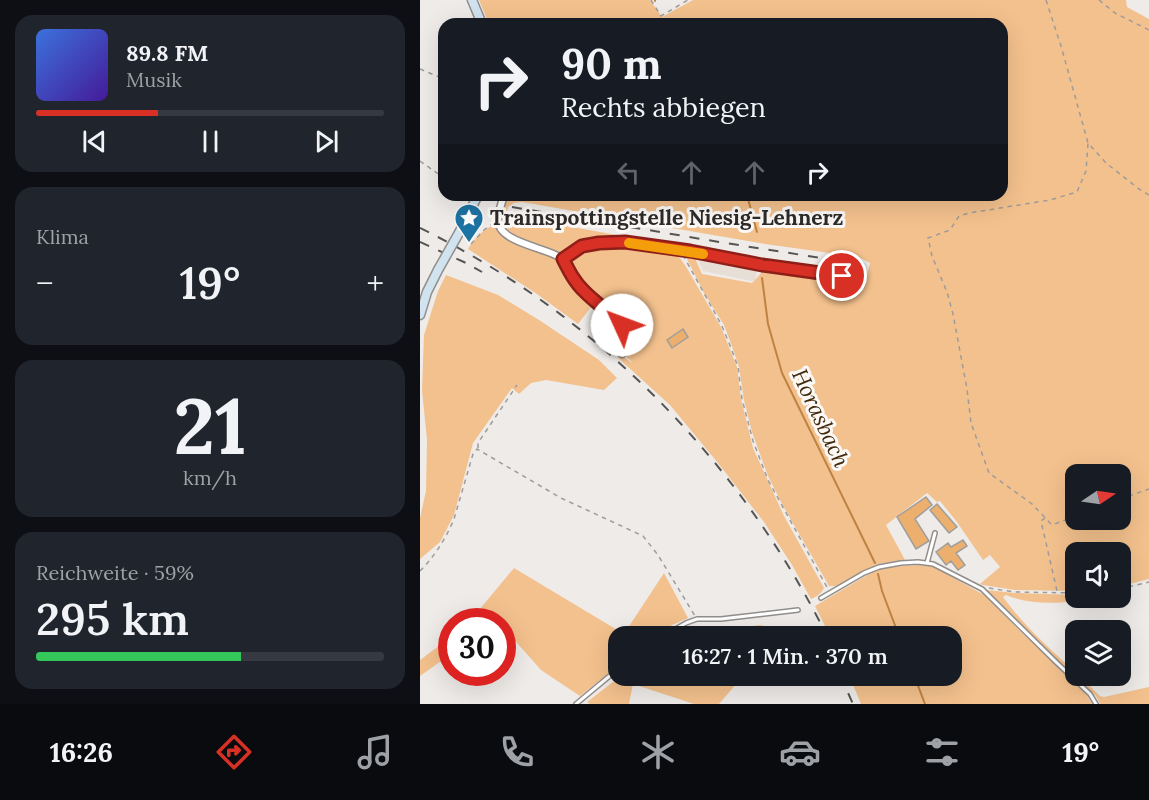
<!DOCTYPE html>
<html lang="de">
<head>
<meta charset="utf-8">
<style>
	body { margin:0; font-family:Lora,serif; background:#20242c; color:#f1f3f6; height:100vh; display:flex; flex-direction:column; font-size:22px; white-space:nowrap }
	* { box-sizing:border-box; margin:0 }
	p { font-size:20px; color:#9ea1a6 }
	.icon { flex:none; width:33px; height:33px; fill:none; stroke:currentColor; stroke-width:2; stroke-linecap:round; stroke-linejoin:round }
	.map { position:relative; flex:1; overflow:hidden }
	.sheet { display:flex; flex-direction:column; gap:15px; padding:15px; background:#0d0f14; width:420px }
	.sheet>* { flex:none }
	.top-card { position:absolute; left:18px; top:18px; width:570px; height:183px; border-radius:18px; box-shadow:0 6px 24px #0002; background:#171b24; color:#f1f3f6; overflow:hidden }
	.needle { width:39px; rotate:77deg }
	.fabs { position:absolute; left:645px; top:464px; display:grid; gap:12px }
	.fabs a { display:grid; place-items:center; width:66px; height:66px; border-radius:12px; background:#171b24; box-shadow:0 6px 24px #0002; font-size:30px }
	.speed { position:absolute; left:18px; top:608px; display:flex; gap:12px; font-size:30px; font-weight:700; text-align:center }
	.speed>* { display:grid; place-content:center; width:78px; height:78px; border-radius:50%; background:#171b24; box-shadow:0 6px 24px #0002; line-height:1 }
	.speed .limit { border:9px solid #d22; background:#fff; color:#111 }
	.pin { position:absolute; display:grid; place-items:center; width:51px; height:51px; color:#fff; margin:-26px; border:3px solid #fff; border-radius:50%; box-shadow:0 2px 6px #0007 }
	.me { position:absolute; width:66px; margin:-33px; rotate:313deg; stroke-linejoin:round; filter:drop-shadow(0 0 4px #0008) }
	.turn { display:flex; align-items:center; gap:21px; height:126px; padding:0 24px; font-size:27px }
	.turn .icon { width:78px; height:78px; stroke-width:2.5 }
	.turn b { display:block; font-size:42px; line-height:51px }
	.lanes { display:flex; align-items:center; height:57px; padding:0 24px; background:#0003; justify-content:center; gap:30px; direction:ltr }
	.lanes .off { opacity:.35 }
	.big { font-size:45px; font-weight:600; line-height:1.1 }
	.sheet .widget { flex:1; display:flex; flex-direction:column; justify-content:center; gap:9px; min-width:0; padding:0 21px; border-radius:18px; background:#20242c }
	.sheet .dial { align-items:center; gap:0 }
	.dial b { font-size:78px; line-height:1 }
	.song { display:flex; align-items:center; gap:18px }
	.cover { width:72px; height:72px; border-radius:9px; background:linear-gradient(135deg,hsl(220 70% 55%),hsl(260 70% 35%)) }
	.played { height:6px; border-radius:3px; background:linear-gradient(90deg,#d93025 35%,#363941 35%) }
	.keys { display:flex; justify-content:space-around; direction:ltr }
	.heat { display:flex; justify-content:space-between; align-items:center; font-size:33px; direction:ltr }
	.charge { height:9px; border-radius:4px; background:linear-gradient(90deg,#34c759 59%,#363941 0) }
	.trip { position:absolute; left:188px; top:626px; width:354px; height:60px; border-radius:18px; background:#171b24; box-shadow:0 6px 24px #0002; font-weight:600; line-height:60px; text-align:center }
	.tab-bar { display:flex; height:96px; justify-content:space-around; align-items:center; background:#090b0e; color:#9ea1a6 }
	.tab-bar .icon { width:42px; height:42px }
	.tab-bar .current { color:#d93025 }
	.tab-bar b { font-size:27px; color:#f1f3f6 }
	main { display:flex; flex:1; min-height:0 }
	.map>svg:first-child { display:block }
</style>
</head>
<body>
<main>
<section class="sheet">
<div class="widget">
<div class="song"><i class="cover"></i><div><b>89.8 FM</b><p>Musik</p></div></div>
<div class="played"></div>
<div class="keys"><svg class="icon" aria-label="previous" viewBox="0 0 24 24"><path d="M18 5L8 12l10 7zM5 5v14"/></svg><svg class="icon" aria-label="pause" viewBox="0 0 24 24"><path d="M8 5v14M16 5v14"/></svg><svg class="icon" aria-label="next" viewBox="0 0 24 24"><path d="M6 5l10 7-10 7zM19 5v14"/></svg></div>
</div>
<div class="widget"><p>Klima</p>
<div class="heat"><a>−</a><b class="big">19°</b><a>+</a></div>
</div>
<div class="widget dial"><b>21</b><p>km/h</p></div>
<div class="widget"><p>Reichweite · 59%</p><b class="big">295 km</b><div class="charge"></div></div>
</section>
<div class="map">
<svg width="729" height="704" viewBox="0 0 729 704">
	<rect width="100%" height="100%" fill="#eeebe8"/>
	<path fill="#e7ded6" d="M273,249L339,263L335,280L332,281L283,271Z"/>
	<path fill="#f3c18d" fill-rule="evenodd" d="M59,0H230L242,17L273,0H706L707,7L729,19V579L701,586L700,552H656L655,591L595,590L563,585L560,584L580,567L570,555L563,560L537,522L520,501L517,502L507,493L466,525L485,560L458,564L417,586H409L362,504L348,476L332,432L324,400L319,367L313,349L304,325L284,293L266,257L274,256L282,274L332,283L343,271L445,285L450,263L439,257L345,244L223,223L228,219L165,209V213L102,202L94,203L88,207L87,213L91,216L208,237L210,239L183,238L138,253L133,252L120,246L96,238L89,231L83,220L82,215L87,195H582V24H69ZM656,474H700V519H656Z
		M76,224L83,234L123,252L141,262L150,281L174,303L158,324L117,294L48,249C55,238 63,229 76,224Z
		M208,244L249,250L256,253L265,265L301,327L317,367L321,399L333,448L364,516L404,588C401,594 396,597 391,599L372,565L344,522L298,463L250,405L197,357L200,354L212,363L211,361L203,354L207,342L208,333L211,332V327H207L205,320L187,305L184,307C160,287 123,254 179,245C189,244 199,245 208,244Z
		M26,275L78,295L119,320L179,360L197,378L184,390L126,380L111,383L99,394L92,388L53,443L34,515L20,542L0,559V518L6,491L7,440L2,390L4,335L18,291Z
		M499,565L513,566L564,595L601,632L661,688L666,694L672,704H441L429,675H531V636H410L395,606L454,571L468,567Z
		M94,568L204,634L244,573L268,618L252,625L238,636H198V666L160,696L121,670L83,627L82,621H50Z
		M566,590L594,593L655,595L656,597H685C653,602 617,608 586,595L583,597C603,625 630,649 655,672L656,675H658L680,696L684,697L729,687V704H680L676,696L615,639Z
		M342,625L349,636H254L279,627L304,629Z
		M31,637V654L0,676V660Z
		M202,675H324L299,704H274L213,684L209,704H170L167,702Z"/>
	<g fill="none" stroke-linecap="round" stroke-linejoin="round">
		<path stroke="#be8342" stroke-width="2" d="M235,0V1
			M246,21L247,24
			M327,195L337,232
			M342,278L348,324L362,373L455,563
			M458,574L462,591L479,636
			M494,675L505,704"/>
	</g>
	<path fill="#ecaf6e" stroke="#a09e9b" stroke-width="1.5" d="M177,314L180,317L183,314L191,320L193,323L190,326L200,335V338L190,348L186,344L190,339L187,336L188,334L172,320Z
		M263,329L268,337L252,348L247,340Z
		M506,497L512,505L495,519L509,541L496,549L477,517Z
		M517,504L537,527L529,533L510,510Z
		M543,540L547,546L536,553L545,565L538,570L531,561L526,565L516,552L528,543L531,547Z"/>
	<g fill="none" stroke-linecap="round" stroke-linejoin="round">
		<g stroke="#918e8c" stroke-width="6">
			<path id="service" d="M143,259L162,246L179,243L205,242L270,251L342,265L422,276
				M507,563L515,533
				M401,598L444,573L459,567L481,563L498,562L513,564L562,589L637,663L670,694L676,704
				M243,636L266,623L277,619H301L378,610
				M156,704L198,669"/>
		</g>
		<g stroke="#918e8c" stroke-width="9">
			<path id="minor" d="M84,195C82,202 79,210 78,218C76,243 126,247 141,258C147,263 150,272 153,278C156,282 159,286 162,289C180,310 217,320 202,354"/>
		</g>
		<g stroke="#918e8c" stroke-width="11">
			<path id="secondary" d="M52,0L62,24
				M40,231L58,195
				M0,315L7,292L18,270"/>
		</g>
		<path stroke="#9e9b99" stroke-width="1.5" stroke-dasharray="4.5 4.5" stroke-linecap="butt" d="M231,0L241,16L268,0
			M626,0L641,46L668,143L686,163L719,189L729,195
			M679,0L695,13L729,30
			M0,69L24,79
			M0,161L24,178
			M51,244L64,230L72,224
			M263,255L302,326L311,348L318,367L322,399L333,441L348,480L408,589
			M58,448V443L97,385
			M700,499L729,489
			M656,516L632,525L612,504L569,473L551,423L547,389L533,314L527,292L512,256L508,238L530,230L539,216L549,213L630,200L657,192L666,171L668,143
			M625,518L621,521L637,591
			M0,571C15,556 26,538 34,519L53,454L57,449L141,498L223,536L238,555L275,616
			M569,588L594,592L656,593
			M700,589L729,582"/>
		<use href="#service" stroke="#fff" stroke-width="3"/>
		<use href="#minor" stroke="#fff" stroke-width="6"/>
		<use href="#secondary" stroke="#d0e3ef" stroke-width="8"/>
		<path stroke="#565553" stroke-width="2" stroke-dasharray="10 10" stroke-linecap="butt" d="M92,207L299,242L446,265
			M0,228C176,314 320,461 407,636
			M0,242L46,263L62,272
			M420,675L433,704"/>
		<g stroke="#918e8c" stroke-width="11" stroke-linecap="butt">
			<path id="secondary-bridge" d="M18,270L40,231"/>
		</g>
		<use href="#secondary-bridge" stroke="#d0e3ef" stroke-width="8"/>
	</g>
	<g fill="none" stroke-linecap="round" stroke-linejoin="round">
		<g stroke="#8d1f18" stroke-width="15">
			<path id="route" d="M202,325C191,313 177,304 165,292C155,283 149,271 143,259L162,246L179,243L205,242L270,251L342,265L422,276"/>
		</g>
		<use href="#route" stroke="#d93025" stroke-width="10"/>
		<path stroke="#f59e0b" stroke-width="10" d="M209,243L283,254"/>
	</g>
	<defs>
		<g id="sight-pin" transform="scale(1.5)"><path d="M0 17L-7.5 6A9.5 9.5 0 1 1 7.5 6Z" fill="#1d73a3" stroke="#fbf8f6"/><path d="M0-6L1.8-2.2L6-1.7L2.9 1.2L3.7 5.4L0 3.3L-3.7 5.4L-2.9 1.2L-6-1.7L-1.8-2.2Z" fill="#fff"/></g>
	</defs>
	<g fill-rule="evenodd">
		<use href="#sight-pin" x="49" y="218"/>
	</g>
	<g text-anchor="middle" stroke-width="6" stroke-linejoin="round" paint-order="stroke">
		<g font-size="21" font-weight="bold" fill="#2d2c2b" stroke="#fbf8f6" text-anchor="start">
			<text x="70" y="225">Trainspottingstelle Niesig-Lehnerz</text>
		</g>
		<g font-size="22" font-style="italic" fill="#42290c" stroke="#fbf8f6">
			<text transform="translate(401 418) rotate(65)" y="8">Horasbach</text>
		</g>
	</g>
</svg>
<div class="fabs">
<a><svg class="needle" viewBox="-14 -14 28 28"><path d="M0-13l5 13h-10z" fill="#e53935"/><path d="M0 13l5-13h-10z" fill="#9ea1a6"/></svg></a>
<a><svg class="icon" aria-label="sound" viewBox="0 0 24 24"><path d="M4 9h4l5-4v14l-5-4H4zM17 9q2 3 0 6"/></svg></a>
<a><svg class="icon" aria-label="layers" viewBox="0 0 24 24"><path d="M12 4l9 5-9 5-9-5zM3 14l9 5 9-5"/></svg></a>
</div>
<div class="speed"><div class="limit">30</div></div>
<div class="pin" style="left:422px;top:276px;background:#d93025"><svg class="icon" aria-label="arrive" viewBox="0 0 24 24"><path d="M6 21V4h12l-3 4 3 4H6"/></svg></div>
<svg class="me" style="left:202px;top:325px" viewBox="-20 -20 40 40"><circle r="19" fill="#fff"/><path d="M0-13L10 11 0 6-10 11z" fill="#d93025"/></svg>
<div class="trip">16:27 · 1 Min. · 370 m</div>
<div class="top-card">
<div class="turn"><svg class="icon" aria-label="right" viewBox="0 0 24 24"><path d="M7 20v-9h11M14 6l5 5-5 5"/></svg><div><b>90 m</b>Rechts abbiegen</div></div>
<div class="lanes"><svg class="icon off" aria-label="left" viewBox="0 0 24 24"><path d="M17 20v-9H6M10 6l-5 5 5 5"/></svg><svg class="icon off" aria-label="ahead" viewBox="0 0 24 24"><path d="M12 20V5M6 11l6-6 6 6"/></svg><svg class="icon off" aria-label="ahead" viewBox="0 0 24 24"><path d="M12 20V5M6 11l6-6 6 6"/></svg><svg class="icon" aria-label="right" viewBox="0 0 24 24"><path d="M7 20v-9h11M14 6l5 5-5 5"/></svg></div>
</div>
</div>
</main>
<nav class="tab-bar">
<b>16:26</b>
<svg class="icon current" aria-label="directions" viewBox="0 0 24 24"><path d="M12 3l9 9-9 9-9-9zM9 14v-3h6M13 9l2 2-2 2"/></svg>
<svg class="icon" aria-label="music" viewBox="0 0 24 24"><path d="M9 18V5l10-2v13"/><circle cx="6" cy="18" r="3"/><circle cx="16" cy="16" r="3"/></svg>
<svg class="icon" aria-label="phone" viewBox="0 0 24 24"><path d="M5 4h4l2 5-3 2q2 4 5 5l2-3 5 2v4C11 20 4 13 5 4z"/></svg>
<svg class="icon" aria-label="climate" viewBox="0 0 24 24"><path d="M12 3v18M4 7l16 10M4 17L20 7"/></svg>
<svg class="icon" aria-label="car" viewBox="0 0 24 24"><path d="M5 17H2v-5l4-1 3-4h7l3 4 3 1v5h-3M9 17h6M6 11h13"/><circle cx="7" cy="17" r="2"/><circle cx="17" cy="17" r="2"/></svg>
<svg class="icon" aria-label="filters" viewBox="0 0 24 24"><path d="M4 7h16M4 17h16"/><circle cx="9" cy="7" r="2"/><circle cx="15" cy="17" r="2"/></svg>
<b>19°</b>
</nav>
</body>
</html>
